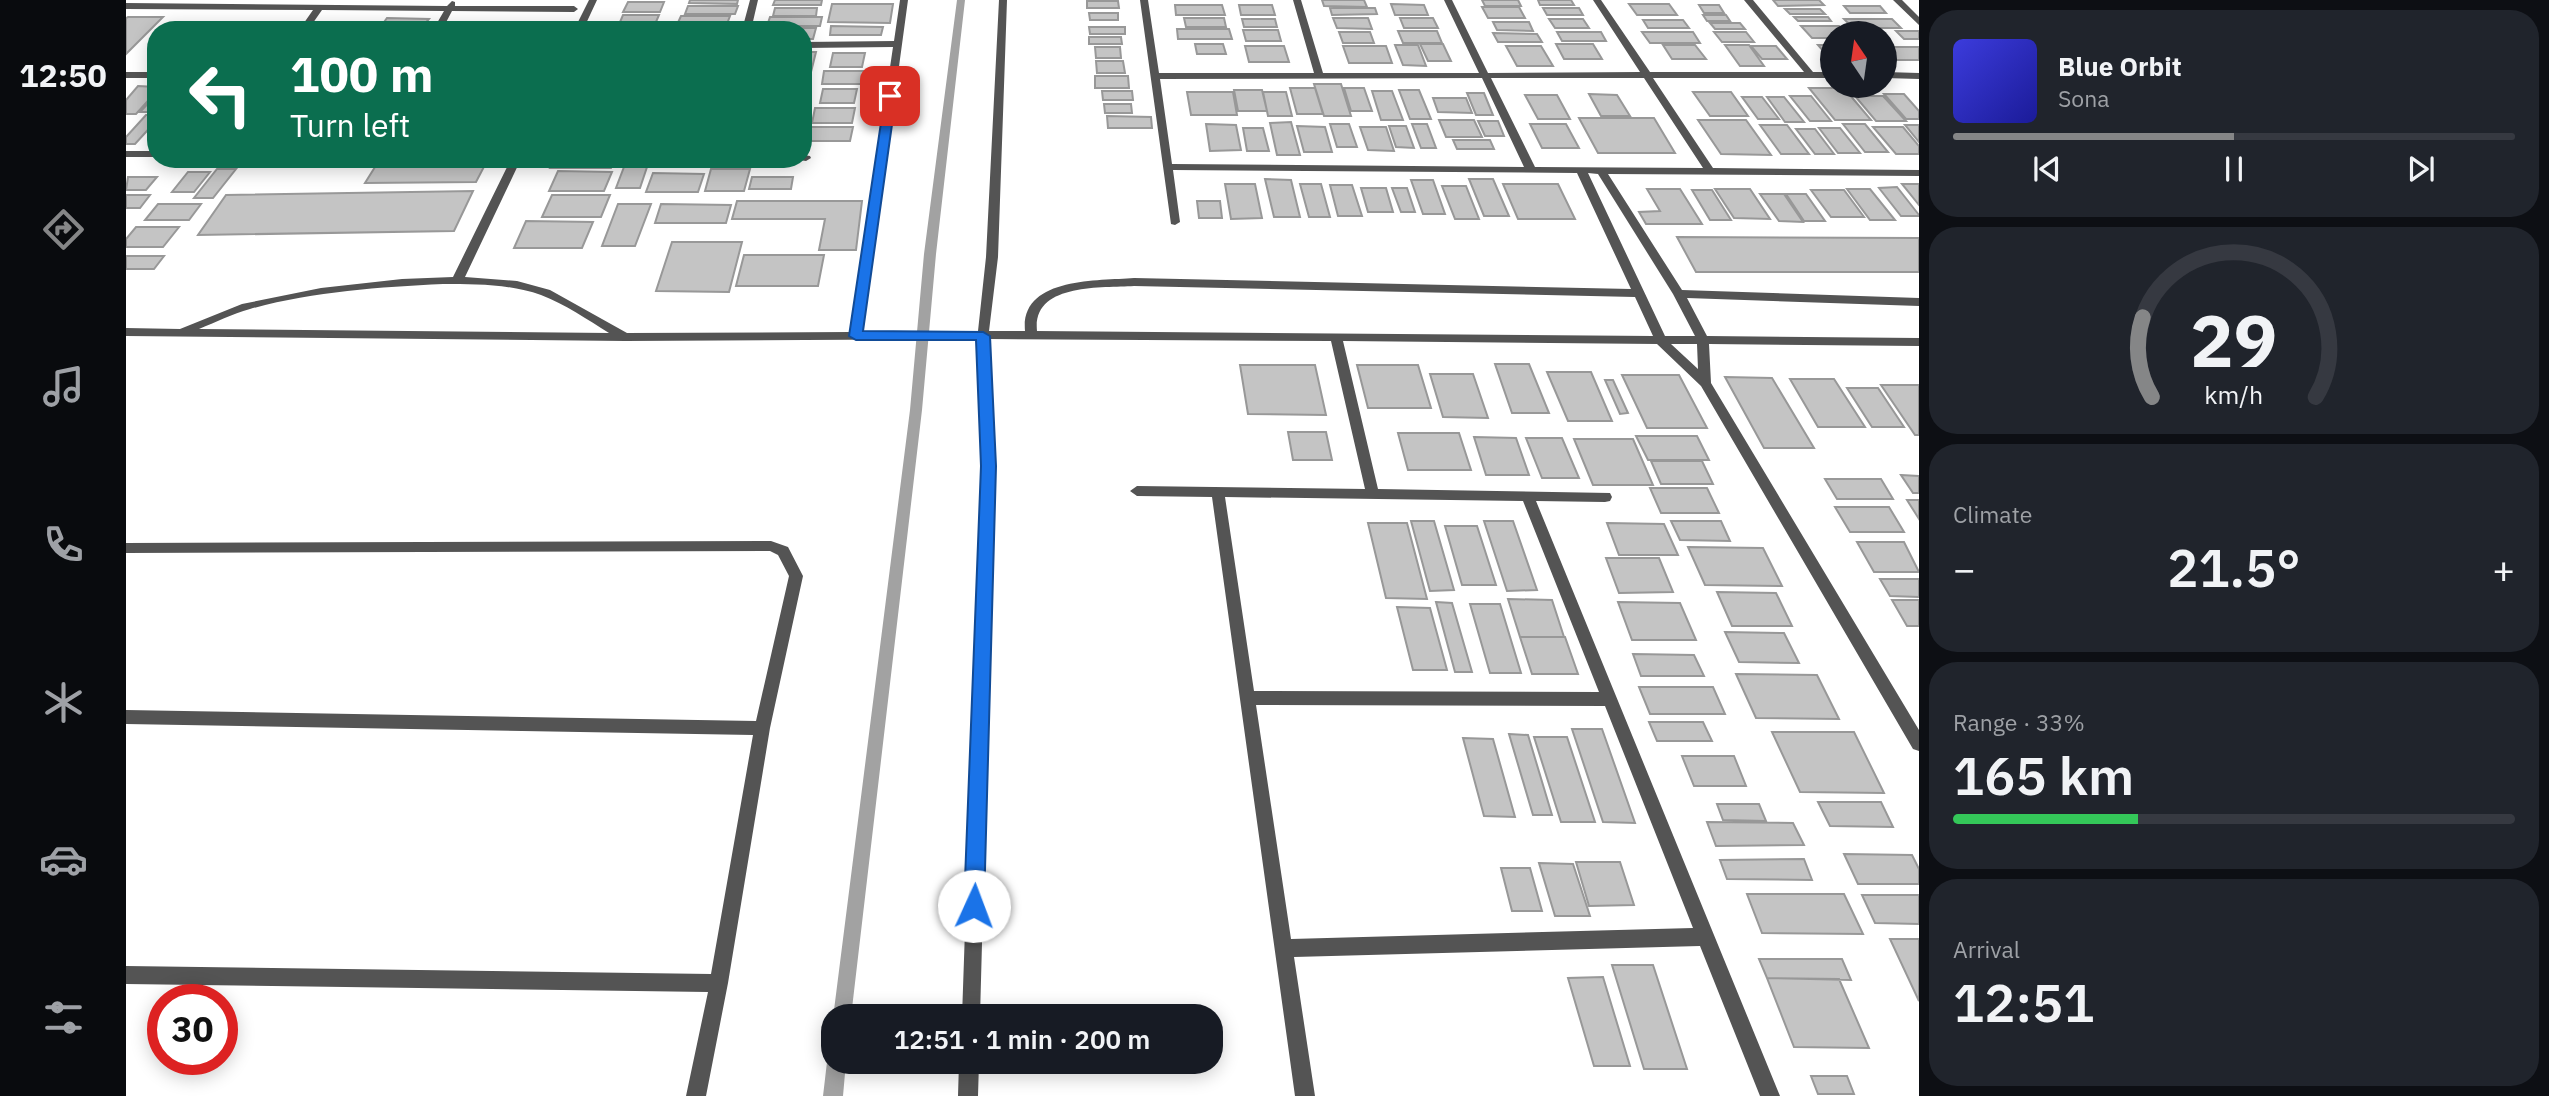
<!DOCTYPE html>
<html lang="en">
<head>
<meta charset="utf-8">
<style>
	body { margin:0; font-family:"IBM Plex Sans",sans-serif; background:#20242c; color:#f1f3f6; height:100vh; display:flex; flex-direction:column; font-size:26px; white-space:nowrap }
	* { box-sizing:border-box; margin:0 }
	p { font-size:23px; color:#9ea1a6 }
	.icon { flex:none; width:38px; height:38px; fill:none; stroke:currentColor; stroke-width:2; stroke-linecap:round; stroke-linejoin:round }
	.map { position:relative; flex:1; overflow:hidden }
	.sheet { display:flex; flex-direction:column; gap:10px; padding:10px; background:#0d0f14; width:630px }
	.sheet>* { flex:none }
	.banner { position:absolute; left:21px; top:21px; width:665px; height:147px; border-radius:28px; box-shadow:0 4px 18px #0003; background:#0b6e4f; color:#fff; overflow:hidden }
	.needle { width:46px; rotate:347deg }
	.fabs { position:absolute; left:1694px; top:21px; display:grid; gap:14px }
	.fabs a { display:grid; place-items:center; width:77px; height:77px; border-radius:50%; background:#171b24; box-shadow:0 4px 18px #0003; font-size:35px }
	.speed { position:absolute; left:21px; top:984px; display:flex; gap:14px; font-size:35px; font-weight:700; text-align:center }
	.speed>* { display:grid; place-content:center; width:91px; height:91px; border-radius:50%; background:#171b24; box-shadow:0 4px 18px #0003; line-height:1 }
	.speed .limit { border:10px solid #d22; background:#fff; color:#111 }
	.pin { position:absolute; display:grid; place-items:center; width:60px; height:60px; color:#fff; margin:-30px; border-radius:14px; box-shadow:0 4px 10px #0006 }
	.me { position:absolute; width:77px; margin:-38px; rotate:2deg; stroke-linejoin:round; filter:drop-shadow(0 0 5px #0008) }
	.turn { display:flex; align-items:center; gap:24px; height:147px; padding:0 28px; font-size:32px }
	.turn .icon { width:91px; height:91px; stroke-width:2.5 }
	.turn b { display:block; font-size:49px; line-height:60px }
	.big { font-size:52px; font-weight:600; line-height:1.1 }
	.sheet .tile { flex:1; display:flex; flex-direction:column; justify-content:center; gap:10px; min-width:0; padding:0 24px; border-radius:28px; background:#20242c }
	.sheet .dial { align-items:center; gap:0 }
	.dial svg { height:182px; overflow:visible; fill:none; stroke:#363941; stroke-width:7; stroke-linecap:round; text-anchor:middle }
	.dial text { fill:#f1f3f6; stroke:none }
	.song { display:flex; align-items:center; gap:21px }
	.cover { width:84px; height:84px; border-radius:10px; background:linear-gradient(135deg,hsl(240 70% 55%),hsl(240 70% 35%)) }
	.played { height:7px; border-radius:4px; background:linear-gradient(90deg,#858687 50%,#363941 50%) }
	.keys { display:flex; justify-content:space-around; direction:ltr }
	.heat { display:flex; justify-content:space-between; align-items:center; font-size:38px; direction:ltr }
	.charge { height:10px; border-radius:5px; background:linear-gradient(90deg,#34c759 33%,#363941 0) }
	.trip { position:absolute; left:695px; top:1004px; width:402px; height:70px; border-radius:28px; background:#171b24; box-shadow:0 4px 18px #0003; font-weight:600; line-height:70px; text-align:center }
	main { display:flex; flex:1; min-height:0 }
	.tabs { display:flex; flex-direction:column; width:126px; justify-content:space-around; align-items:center; background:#090b0e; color:#9ea1a6 }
	.tabs .icon { width:49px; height:49px }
	.tabs .on { color:#858687 }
	.tabs b { font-size:32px; color:#f1f3f6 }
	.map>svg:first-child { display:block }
</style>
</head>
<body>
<main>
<nav class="tabs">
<b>12:50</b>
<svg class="icon on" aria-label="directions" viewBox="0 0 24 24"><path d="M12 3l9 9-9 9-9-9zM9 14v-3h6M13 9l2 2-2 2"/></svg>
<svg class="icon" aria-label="music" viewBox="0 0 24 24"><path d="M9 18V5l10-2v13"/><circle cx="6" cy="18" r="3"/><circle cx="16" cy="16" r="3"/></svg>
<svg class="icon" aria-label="phone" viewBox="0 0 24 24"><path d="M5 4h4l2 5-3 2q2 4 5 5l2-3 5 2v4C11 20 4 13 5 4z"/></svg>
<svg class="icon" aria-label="climate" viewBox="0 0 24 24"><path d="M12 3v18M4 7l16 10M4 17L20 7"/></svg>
<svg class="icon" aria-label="car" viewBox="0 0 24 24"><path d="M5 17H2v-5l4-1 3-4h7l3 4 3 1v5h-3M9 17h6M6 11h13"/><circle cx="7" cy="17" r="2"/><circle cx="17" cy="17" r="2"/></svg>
<svg class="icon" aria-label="filters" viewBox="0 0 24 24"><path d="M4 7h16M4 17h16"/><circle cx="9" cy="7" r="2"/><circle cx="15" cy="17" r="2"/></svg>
</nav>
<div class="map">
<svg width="1793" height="1096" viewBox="0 0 1793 1096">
	<rect width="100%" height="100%" fill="#fff"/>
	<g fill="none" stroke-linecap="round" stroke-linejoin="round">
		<path fill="#a2a2a2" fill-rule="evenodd" d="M831,0H839L810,254L796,410L725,1017L707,1018L784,410L798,254Z
			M707,1054V1062H720L717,1096H697L701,1062Z"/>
	</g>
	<path fill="#c4c4c4" stroke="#989898" stroke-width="2" d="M564,0H612L611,4L563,3Z
		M649,0H696L695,5H647Z
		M1196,0H1238L1241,7L1198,6Z
		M1356,0H1392L1395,6H1359Z
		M1412,0H1445L1448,5H1414Z
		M1647,0H1693L1698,5L1652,6Z
		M961,1H992L993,8H961Z
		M502,2H538L534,12H497Z
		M706,4H767L764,23L702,22Z
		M1265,4L1298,5L1302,15H1269Z
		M1503,4H1543L1551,15H1511Z
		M1049,5H1096L1099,15H1050Z
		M1113,5H1146L1149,15H1115Z
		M1573,5H1593L1598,13H1578Z
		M562,6H612L609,14H559Z
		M1718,6H1754L1760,13H1724Z
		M1356,7H1393L1399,18H1362Z
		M649,8H691L690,16H647Z
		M1204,8H1249L1251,14L1206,15Z
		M1417,8H1453L1457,15H1421Z
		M1659,9H1694L1699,14H1664Z
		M963,13H992V20H964Z
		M497,15H533L530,22H494Z
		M1577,15H1600L1604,21H1581Z
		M555,16H604L599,29H549Z
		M2,17H37L0,54V18Z
		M644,17H696L694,26H641Z
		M1668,17H1702L1705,21H1672Z
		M261,18L303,19L298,25H256Z
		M1058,18H1098L1100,27H1060Z
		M1207,18H1242L1246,29L1211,28Z
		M1274,18H1307L1312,28H1278Z
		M1116,19H1149L1151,27H1118Z
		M1423,19H1457L1463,28H1429Z
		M1718,19H1766L1775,28H1727Z
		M1517,20H1557L1563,28H1522Z
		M1367,22H1403L1407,31L1371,30Z
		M490,23H529L526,30H487Z
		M1584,23H1614L1619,29H1589Z
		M221,24H248L244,30H216Z
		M705,26L757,27L755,35H704Z
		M1675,26H1713L1720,33H1706V38H1686Z
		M963,27H999V34H964Z
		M637,28H690L687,39H677V30Z
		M1051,29H1103L1106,39H1052Z
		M1117,30H1152L1155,41H1120Z
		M1272,31H1311L1316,43H1277Z
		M1770,31H1793V39H1778Z
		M1213,32H1244L1248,43H1217Z
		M1431,32H1475L1480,41H1436Z
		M1516,32H1567L1574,43H1524Z
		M1588,32H1620L1628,42H1596Z
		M1367,33L1411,34L1416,42H1372Z
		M963,37H995L996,44H963Z
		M1069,44H1097L1100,54H1071Z
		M1294,44H1317L1325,61H1302Z
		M1430,44H1467L1476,59H1438Z
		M1269,45H1292L1300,66L1277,65Z
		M1537,45H1569L1580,59H1546Z
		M1599,45H1623L1638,66H1614Z
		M1692,45H1706V61Z
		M1119,46H1158L1163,62H1123Z
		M1217,46H1260L1266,63H1223Z
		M1380,46H1415L1427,66H1391Z
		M1625,46H1650L1661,59H1636Z
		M969,47H994L995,58H970Z
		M1759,47H1793V60H1765L1759,53Z
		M677,52H690L685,72H677Z
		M707,53H739L736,67H704Z
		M970,61H997L999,73H971Z
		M698,71H739L737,84H696Z
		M969,76H1002L1003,88H969Z
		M1188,84H1215L1225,116H1198Z
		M12,86L30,87V92L10,114H0V100Z
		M1164,88H1189L1197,114H1171Z
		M1218,88H1238L1246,111H1225Z
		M1683,88H1718L1745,120H1709Z
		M697,89H731L728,103H694Z
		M1108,90H1136L1141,111H1112Z
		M1273,90H1293L1305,119H1284Z
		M976,91H1006L1007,100H977Z
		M1246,91H1266L1277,120H1255Z
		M1061,92H1107L1111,115H1065Z
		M1137,92H1160L1166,116H1142Z
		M1567,92H1605L1622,116H1584Z
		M1341,93H1358L1367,115H1350Z
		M1463,94L1491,95L1504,116H1475Z
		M1758,94H1778L1793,111V119H1780Z
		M30,95V112H14Z
		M1399,95H1431L1444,119H1412Z
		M1664,96H1685L1705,121H1684Z
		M1729,96H1757L1780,121H1750Z
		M1616,97H1636L1653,119H1632Z
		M1641,97H1658L1678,122H1659Z
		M1307,98H1340L1346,113L1312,112Z
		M978,104H1005L1006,113H979Z
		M689,108H729L726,123H686Z
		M20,115H30V121L9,144H0V137Z
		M981,116L1025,117L1026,128H982Z
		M1453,118H1528L1549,153H1472Z
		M1313,120H1348L1356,137H1320Z
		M1572,120H1620L1645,155L1595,154Z
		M1352,121H1372L1378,136H1359Z
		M1165,122L1174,155H1151L1144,123Z
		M1080,124L1110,125L1115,150L1084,151Z
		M1204,124H1223L1231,147H1211Z
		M1286,124H1301L1310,148H1295Z
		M1404,124H1440L1453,148H1416Z
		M1717,124H1739L1762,152H1739Z
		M1634,125H1661L1683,154H1655Z
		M1779,125H1793V142Z
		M1171,126L1199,127L1206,152H1178Z
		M1263,126H1280L1288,148L1270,147Z
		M683,127H727L724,141H680Z
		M1234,127H1260L1268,151L1242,150Z
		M1747,127H1777L1793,146V154H1770Z
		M1117,128H1137L1143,151H1121Z
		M1693,128H1714L1734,153H1712Z
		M1670,129H1689L1708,154H1689Z
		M1327,140H1364L1368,149H1331Z
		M254,159H362L350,182L239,183Z
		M428,159H489L485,168H424Z
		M498,167H521L514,188H490Z
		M91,169H110L87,198H68Z
		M585,169H624L618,191H579Z
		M432,171L486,172L478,191H423Z
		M62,172H84L68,192H46Z
		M527,173L578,174L572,192H520Z
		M2,177H31L20,190H0Z
		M626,177H667L665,189H623Z
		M1139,179L1165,180L1174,217H1148Z
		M1343,179H1367L1383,216H1358Z
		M1285,180H1307L1319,214H1297Z
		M1099,184H1129L1136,218L1105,219Z
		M1174,184H1195L1204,217H1183Z
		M1377,184H1432L1449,219H1392Z
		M1776,184H1793V205Z
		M1204,185H1226L1236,216H1212Z
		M1316,186H1340L1353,219H1329Z
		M1771,187L1793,215V216H1775L1753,188Z
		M1235,188H1260L1267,212H1242Z
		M1266,188H1281L1289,212H1275Z
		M1521,189H1554L1576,224H1520L1513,212L1534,211Z
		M1589,189H1624L1644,219L1608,218Z
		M1721,189H1744L1769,220H1744Z
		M1566,190H1586L1605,220H1584Z
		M1685,190H1718L1738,217H1705Z
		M347,191L328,231L72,235L100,195Z
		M1634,194H1658L1677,222L1653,221Z
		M1660,194H1680L1699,221H1678Z
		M0,195H24L14,208H0Z
		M426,195H484L475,217H416Z
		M611,201H736L730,250H693L699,219H606Z
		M1071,201H1094L1096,218H1073Z
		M32,204H75L63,220H19Z
		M492,204H525L509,246H476Z
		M535,204L605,205L600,223H529Z
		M400,221L467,222L456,248H388Z
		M10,227H53L37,247H0V239Z
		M1551,237L1793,238V272H1570Z
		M546,242H616L603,292L530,291Z
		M618,255H698L692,286H610Z
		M0,256H38L28,269H0Z
		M1369,364H1403L1423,413H1386Z
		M1114,365H1189L1200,415L1122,414Z
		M1231,365H1292L1305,408H1242Z
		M1421,372H1465L1486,421H1442Z
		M1304,374H1347L1362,418L1317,417Z
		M1496,375H1553L1581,428H1521Z
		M1599,377L1646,378L1688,448H1638Z
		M1664,379H1708L1739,427H1692Z
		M1479,380H1487L1502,413L1494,414Z
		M1755,385H1793V435H1789Z
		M1721,388H1752L1778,427H1746Z
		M1162,432H1200L1206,460H1167Z
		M1272,433H1333L1345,470H1282Z
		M1510,436H1571L1583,460H1522Z
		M1348,437L1390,438L1403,475H1360Z
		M1400,438H1436L1453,478H1416Z
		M1448,439H1507L1527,485H1467Z
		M1525,461H1576L1587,484H1535Z
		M1775,475L1793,476V493H1787Z
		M1699,479H1755L1767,499H1711Z
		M1524,488H1581L1593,513H1535Z
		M1781,500H1793V519Z
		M1709,507H1763L1778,532H1724Z
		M1285,521H1308L1328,590L1304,591Z
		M1358,521H1387L1411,590L1381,591Z
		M1545,521H1595L1604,541L1554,540Z
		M1242,523H1281L1301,599L1260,598Z
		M1481,523L1538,524L1552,555H1493Z
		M1319,526H1351L1370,585H1336Z
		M1731,542H1778L1793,572H1748Z
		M1562,547L1637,548L1656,586L1579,585Z
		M1480,558H1533L1547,592L1493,593Z
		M1754,579H1793V597L1764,596Z
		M1591,592L1650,593L1666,626H1606Z
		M1382,599L1426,600L1438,637H1394Z
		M1766,600H1793V626H1781Z
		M1310,602L1326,603L1346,672H1329Z
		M1492,602L1554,603L1570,640H1506Z
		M1344,604H1374L1395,673H1364Z
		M1271,607L1304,608L1321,670H1287Z
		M1599,632L1658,633L1673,663L1613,662Z
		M1394,637H1439L1452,674H1406Z
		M1507,654L1568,655L1578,676H1515Z
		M1610,674L1691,675L1713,719L1630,718Z
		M1513,687H1587L1599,714H1524Z
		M1523,722H1577L1586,741H1531Z
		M1446,729H1476L1509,823L1477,822Z
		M1646,732H1728L1758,793L1674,792Z
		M1383,734L1402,735L1426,815H1407Z
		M1408,737H1441L1469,822H1435Z
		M1337,738L1367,739L1389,817L1358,816Z
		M1556,756H1608L1620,786H1568Z
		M1692,802H1755L1767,827L1704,826Z
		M1591,804H1633L1640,821L1597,820Z
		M1581,822L1667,823L1678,845L1590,846Z
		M1718,854L1786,855L1793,869V884H1732Z
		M1678,859L1686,880L1601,879L1594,860Z
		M1450,862H1494L1508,905L1463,906Z
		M1413,863L1447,864L1464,916H1429Z
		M1375,868H1404L1416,911H1386Z
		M1621,894H1718L1737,934L1636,933Z
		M1736,895H1793V924L1749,923Z
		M1764,939H1793V1001Z
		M1633,959H1716L1725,980L1641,978Z
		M1486,965H1527L1561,1069H1518Z
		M1477,977L1504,1066H1468L1442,978Z
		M1641,978L1713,979L1743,1048L1668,1047Z
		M1685,1076H1721L1728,1094H1692Z"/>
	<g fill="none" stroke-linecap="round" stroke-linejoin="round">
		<path fill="#545454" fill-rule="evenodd" d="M463,0H471L457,30H448Z
			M624,0H632L625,30H616Z
			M774,0H782L737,332L852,331L860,257L873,0H881L872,257L863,331H899C894,277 971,281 1008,278L1505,289L1451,173L1047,170L1054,222L1049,225L1045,224L1014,0H1022L1033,73H1188L1167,0H1175L1197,73H1353L1318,0H1326L1362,73L1514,72L1467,0H1475L1524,72H1678L1618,0H1627L1687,72H1706V78H1527L1587,168L1793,170V176L1482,174L1556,290L1793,298V306L1561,298L1581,336L1793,338V346L1583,344L1585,383L1793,730V751L1787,749L1575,386L1531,344L1217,341L1252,489L1484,493L1486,497L1484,501L1479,502L1410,501L1654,1096H1634L1574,946L1168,957L1189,1096H1169L1086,497L1011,496L1004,491L1011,486L1239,489L1205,341L863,339L869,466L854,1017H836L855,466L851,339L499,341L0,336V328L54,329L116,304L195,288L276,279L327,277L385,159H395L339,277L391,281L424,290L501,333L725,332L767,47L677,48V42L768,41ZM1356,78L1398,167L1046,164L1034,79ZM1365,78H1518L1577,168L1409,167ZM1462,173L1472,174L1547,294L1569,336H1539ZM317,284C350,284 384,284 415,295C439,304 462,320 483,333L73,329C90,322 106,314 124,309C185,292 253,287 317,284ZM1008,286L1509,297L1527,336L911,331C906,283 975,288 1008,286ZM1545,344H1571L1572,369ZM1099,497L1397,501L1473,692L1128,691ZM1130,705L1479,706L1567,928L1165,939Z
			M1767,0H1776L1793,17V25Z
			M326,1L329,2V6H448L452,9L448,12L326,11L316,30H307L318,11L196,10L182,30H173L187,10L0,9V3L321,6Z
			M0,72H30V78H0Z
			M1759,72L1793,73V79L1759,78Z
			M0,151H30V157H0Z
			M677,155L684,156L685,158L680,161L673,160L677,159Z
			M493,159H625L620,162L494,165L489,162Z
			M645,541L662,547L677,576L644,728L602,983L580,1096H560L582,992L0,984V966L585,974L627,735L0,724V710L630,721L663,576L652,555L644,551L0,553V543Z
			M833,1062H853L852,1096H832Z"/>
	</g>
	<path fill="#1a73e8" stroke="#114b97" stroke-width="2" d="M764,93L770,96L737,331L857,332L864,336L870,466L858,906L855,913L848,916L841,913L838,906L855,466L850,340H730L723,336L759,96Z"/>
</svg>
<div class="fabs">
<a><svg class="needle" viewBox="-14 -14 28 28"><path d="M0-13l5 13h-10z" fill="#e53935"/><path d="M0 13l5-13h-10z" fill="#9ea1a6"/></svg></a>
</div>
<div class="speed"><div class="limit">30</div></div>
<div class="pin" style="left:764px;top:96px;background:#d93025"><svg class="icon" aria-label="arrive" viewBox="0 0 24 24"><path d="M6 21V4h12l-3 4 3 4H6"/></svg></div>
<svg class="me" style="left:848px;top:906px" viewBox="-20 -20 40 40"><circle r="19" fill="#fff"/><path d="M0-13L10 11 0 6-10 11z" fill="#1a73e8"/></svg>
<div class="trip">12:51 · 1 min · 200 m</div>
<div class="banner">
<div class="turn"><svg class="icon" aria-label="left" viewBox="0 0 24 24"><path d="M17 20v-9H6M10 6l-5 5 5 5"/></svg><div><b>100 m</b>Turn left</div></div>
</div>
</div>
<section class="sheet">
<div class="tile">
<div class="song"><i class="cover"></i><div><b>Blue Orbit</b><p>Sona</p></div></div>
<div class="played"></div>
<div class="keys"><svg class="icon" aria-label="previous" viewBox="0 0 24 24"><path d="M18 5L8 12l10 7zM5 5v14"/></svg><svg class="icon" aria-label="pause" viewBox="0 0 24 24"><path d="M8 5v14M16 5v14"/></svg><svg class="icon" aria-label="next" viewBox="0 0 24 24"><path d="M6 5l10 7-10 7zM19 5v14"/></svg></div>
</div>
<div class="tile dial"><svg viewBox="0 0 100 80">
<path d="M14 69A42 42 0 1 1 86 69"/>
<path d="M14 69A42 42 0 0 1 10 34" stroke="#858687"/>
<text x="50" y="56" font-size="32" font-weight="700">29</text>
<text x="50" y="72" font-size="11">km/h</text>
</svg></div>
<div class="tile"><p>Climate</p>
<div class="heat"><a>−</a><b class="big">21.5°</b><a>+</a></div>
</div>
<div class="tile"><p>Range · 33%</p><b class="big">165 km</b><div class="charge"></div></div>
<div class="tile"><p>Arrival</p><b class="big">12:51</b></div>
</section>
</main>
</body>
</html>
